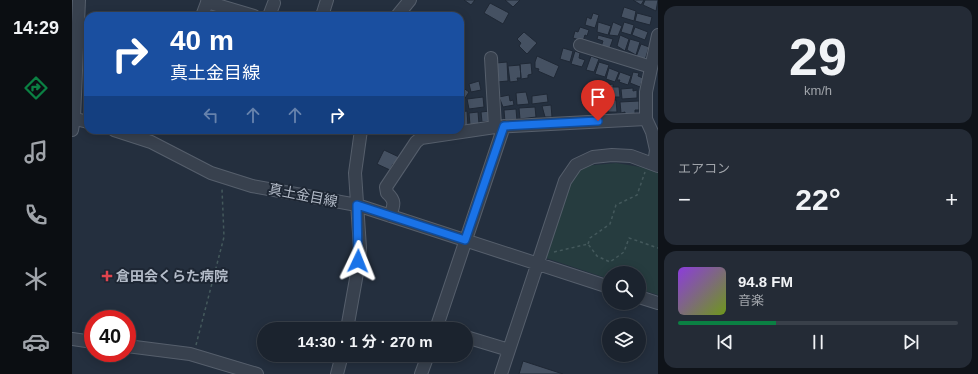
<!DOCTYPE html>
<html lang="ja">
<head>
<meta charset="utf-8">
<style>
	body { margin:0; font-family:Helvetica,"Noto Sans JP",sans-serif; background:#242b36; color:#f1f3f6; height:100vh; display:flex; flex-direction:column; font-size:15px; white-space:nowrap }
	* { box-sizing:border-box; margin:0 }
	p { font-size:13px; color:#a0a4aa }
	.icon { flex:none; width:22px; height:22px; fill:none; stroke:currentColor; stroke-width:2; stroke-linecap:round; stroke-linejoin:round }
	.map { position:relative; flex:1; overflow:hidden }
	.panel { display:flex; flex-direction:column; gap:6px; padding:6px; background:#0f1319; width:320px }
	.panel>* { flex:none }
	.banner { position:absolute; left:12px; top:12px; width:380px; height:122px; border-radius:12px; box-shadow:0 2px 10px #0003,0 0 0 1px #39404a; background:#1a4fa0; color:#fff; overflow:hidden }
	.fabs { position:absolute; left:530px; top:266px; display:grid; gap:8px }
	.fabs a { display:grid; place-items:center; width:44px; height:44px; border-radius:50%; background:#1b232e; box-shadow:0 2px 10px #0003,0 0 0 1px #39404a; font-size:20px }
	.speed { position:absolute; left:12px; top:310px; display:flex; gap:8px; font-size:20px; font-weight:700; text-align:center }
	.speed>* { display:grid; place-content:center; width:52px; height:52px; border-radius:50%; background:#1b232e; box-shadow:0 2px 10px #0003,0 0 0 1px #39404a; line-height:1 }
	.speed .limit { border:6px solid #d22; background:#fff; color:#111 }
	.pin { position:absolute; display:grid; place-items:center; width:34px; height:34px; color:#fff; margin:-41px -17px; border-radius:50% 50% 50% 0; rotate:-45deg; box-shadow:0 0 4px #0007 }
	.pin .icon { rotate:45deg }
	.me { position:absolute; width:44px; margin:-22px; rotate:2deg; stroke-linejoin:round; filter:drop-shadow(0 0 3px #0008) }
	.turn { display:flex; align-items:center; gap:14px; height:84px; padding:0 20px; font-size:18px }
	.turn .icon { width:52px; height:52px; stroke-width:2.5 }
	.turn b { display:block; font-size:28px; line-height:34px }
	.lanes { display:flex; align-items:center; height:38px; padding:0 20px; background:#0003; justify-content:center; gap:20px; direction:ltr }
	.lanes .off { opacity:.35 }
	.big { font-size:30px; font-weight:700; line-height:1.1 }
	.panel .card { flex:1; display:flex; flex-direction:column; justify-content:center; gap:6px; min-width:0; padding:0 14px; border-radius:12px; background:#242b36 }
	.panel .dial { align-items:center; gap:0 }
	.dial b { font-size:52px; line-height:1 }
	.song { display:flex; align-items:center; gap:12px }
	.cover { width:48px; height:48px; border-radius:6px; background:linear-gradient(135deg,hsl(270 70% 55%),hsl(80 70% 35%)) }
	.played { height:4px; border-radius:2px; background:linear-gradient(90deg,#0b8043 35%,#39404a 35%) }
	.keys { display:flex; justify-content:space-around; direction:ltr }
	.heat { display:flex; justify-content:space-between; align-items:center; font-size:22px; direction:ltr }
	.trip { position:absolute; left:185px; top:322px; width:216px; height:40px; border-radius:20px; background:#1b232e; box-shadow:0 2px 10px #0003,0 0 0 1px #39404a; font-weight:700; line-height:40px; text-align:center }
	main { display:flex; flex:1; min-height:0 }
	.tab-bar { display:flex; flex-direction:column; width:72px; justify-content:space-around; align-items:center; background:#0b0e12; color:#a0a4aa }
	.tab-bar .icon { width:28px; height:28px }
	.tab-bar .current { color:#0b8043 }
	.tab-bar b { font-size:18px; color:#f1f3f6 }
	.map>svg:first-child { display:block }
</style>
</head>
<body>
<main>
<nav class="tab-bar">
<b>14:29</b>
<svg class="icon current" aria-label="directions" viewBox="0 0 24 24"><path d="M12 3l9 9-9 9-9-9zM9 14v-3h6M13 9l2 2-2 2"/></svg>
<svg class="icon" aria-label="music" viewBox="0 0 24 24"><path d="M9 18V5l10-2v13"/><circle cx="6" cy="18" r="3"/><circle cx="16" cy="16" r="3"/></svg>
<svg class="icon" aria-label="phone" viewBox="0 0 24 24"><path d="M5 4h4l2 5-3 2q2 4 5 5l2-3 5 2v4C11 20 4 13 5 4z"/></svg>
<svg class="icon" aria-label="climate" viewBox="0 0 24 24"><path d="M12 3v18M4 7l16 10M4 17L20 7"/></svg>
<svg class="icon" aria-label="car" viewBox="0 0 24 24"><path d="M5 17H2v-5l4-1 3-4h7l3 4 3 1v5h-3M9 17h6M6 11h13"/><circle cx="7" cy="17" r="2"/><circle cx="17" cy="17" r="2"/></svg>
</nav>
<div class="map">
<svg width="586" height="374" viewBox="0 0 586 374">
	<rect width="100%" height="100%" fill="#242f3e"/>
	<path fill="#263c3f" d="M544,163L568,167L586,172V295L567,289V273H537V279L474,258V251L497,179L513,166Z"/>
	<path fill="#455162" stroke="#1f2835" d="M392,0H403L399,5Z
		M433,0H448L441,7Z
		M561,0H572L569,5Z
		M573,0H586L584,11L571,5Z
		M418,3L437,13L431,24L412,13Z
		M552,7L564,11L562,21L549,17Z
		M521,13L527,15L523,28L513,25L515,17L519,19Z
		M565,13L580,17L578,25L563,21Z
		M526,22L539,26L536,35L525,32Z
		M541,22L550,26L546,36L537,35Z
		M552,22L562,25L559,35L549,32Z
		M508,27L517,30L515,36L513,35L511,41L501,38L503,31L506,32Z
		M563,27L576,32L573,40L560,35Z
		M452,32L465,43L455,54L447,46L449,43L445,39Z
		M526,35L541,39L537,50L529,47L531,41L525,39Z
		M548,35L557,39L553,51L545,46Z
		M558,39L568,42L564,55L555,50Z
		M569,44L577,47L573,60L564,57Z
		M491,48L501,51L498,62L488,59Z
		M503,51L508,53L507,58L513,60L510,67L499,64Z
		M465,56L487,66L482,78L466,71L467,69L463,68V62Z
		M519,56L527,59L522,72L514,70Z
		M435,62L436,81L425,82L424,63Z
		M527,62L537,65L533,77L523,74Z
		M459,63L460,74L456,75V78L449,79L448,64Z
		M448,65L449,78H445L446,81L438,82L436,66Z
		M537,68L547,72L543,82L534,79Z
		M548,72L559,76L556,85L547,82L548,80H545Z
		M561,72L567,73L566,76L571,78L568,87L558,83Z
		M407,81L409,90L399,92L397,84Z
		M541,84V87H547L548,97H535L534,85Z
		M390,87L397,92L388,106V90Z
		M561,88V91L565,90V98L550,99L549,89Z
		M454,92L457,104L445,105L444,93Z
		M475,94L476,102L460,104V96Z
		M437,95L438,101L441,100L442,105L431,107L427,97Z
		M411,97L412,107L397,109L395,99Z
		M535,100H544L545,112H536Z
		M567,101V110H563V115H553V112L549,113L548,102Z
		M479,105L480,117H473L470,106Z
		M463,107L464,117L448,119L447,108Z
		M444,109L445,121L433,122L432,110Z
		M395,111L396,126L388,127V112Z
		M418,111L419,121L410,122L409,112Z
		M406,112L407,124L398,125L397,113Z
		M313,130H327L326,134Z
		M312,150L327,157L323,165L321,164L318,170L305,164Z
		M451,361L491,374H447Z"/>
	<g fill="none" stroke-linecap="round" stroke-linejoin="round">
		<g stroke="#565f6c" stroke-width="14">
			<path id="minor" d="M135,2L182,16
				M130,16L136,0
				M197,16L202,3
				M250,16L255,0
				M325,16L338,0
				M508,45L579,67
				M419,58L423,127
				M0,118L16,122
				M0,130L2,118L7,0
				M42,130L79,142L139,173L180,186L285,205L537,287
				M582,164L584,150L580,132L574,119V92L586,35
				M318,216C322,205 324,201 315,193L314,187L344,142L349,138L423,127L574,119
				M567,297L586,303
				M275,329L285,273L288,248L283,173L289,130
				M364,329L432,126
				M394,337L437,350
				M0,339L21,342
				M55,346L118,354L185,374
				M265,374L270,355
				M349,374L356,355
				M429,374L493,181L504,165L521,157L540,155L559,156L586,166"/>
		</g>
		<path stroke="#44595c" stroke-width="1.5" stroke-dasharray="3 3" stroke-linecap="butt" d="M516,244L518,238L538,224L544,205L565,195L573,172
			M482,252L516,244L525,256L538,262L552,252L557,238L586,248
			M124,345L152,237L150,189"/>
		<use href="#minor" stroke="#38414e" stroke-width="12"/>
	</g>
	<g fill="none" stroke-linecap="round" stroke-linejoin="round">
		<g stroke="#114b97" stroke-width="10">
			<path id="route" d="M286,261L285,205L393,240L432,126L526,121"/>
		</g>
		<use href="#route" stroke="#1a73e8" stroke-width="7"/>
	</g>
	<path fill="#e0444e" stroke="#1d2633" stroke-width="1.5" d="M33 270h4v4h4v4h-4v4h-4v-4h-4v-4h4z"/>
	<g text-anchor="middle" stroke-width="4" stroke-linejoin="round" paint-order="stroke">
		<g font-size="14" fill="#b4bcc9" stroke="#1d2633">
			<text transform="translate(231 195) rotate(11)" y="5">真土金目線</text>
		</g>
		<g font-size="14" font-weight="bold" fill="#b4bcc9" stroke="#1d2633" text-anchor="start">
			<text x="44" y="281">倉田会くらた病院</text>
		</g>
	</g>
</svg>
<div class="fabs">
<a><svg class="icon" aria-label="search" viewBox="0 0 24 24"><circle cx="10" cy="10" r="6"/><path d="M15 15l6 6"/></svg></a>
<a><svg class="icon" aria-label="layers" viewBox="0 0 24 24"><path d="M12 4l9 5-9 5-9-5zM3 14l9 5 9-5"/></svg></a>
</div>
<div class="speed"><div class="limit">40</div></div>
<div class="pin" style="left:526px;top:121px;background:#d93025"><svg class="icon" aria-label="arrive" viewBox="0 0 24 24"><path d="M6 21V4h12l-3 4 3 4H6"/></svg></div>
<svg class="me" style="left:286px;top:261px" viewBox="-20 -20 40 40"><path d="M0-17L14 15 0 8-14 15z" fill="#1a73e8" stroke="#fff" stroke-width="4"/></svg>
<div class="trip">14:30 · 1 分 · 270 m</div>
<div class="banner">
<div class="turn"><svg class="icon" aria-label="right" viewBox="0 0 24 24"><path d="M7 20v-9h11M14 6l5 5-5 5"/></svg><div><b>40 m</b>真土金目線</div></div>
<div class="lanes"><svg class="icon off" aria-label="left" viewBox="0 0 24 24"><path d="M17 20v-9H6M10 6l-5 5 5 5"/></svg><svg class="icon off" aria-label="ahead" viewBox="0 0 24 24"><path d="M12 20V5M6 11l6-6 6 6"/></svg><svg class="icon off" aria-label="ahead" viewBox="0 0 24 24"><path d="M12 20V5M6 11l6-6 6 6"/></svg><svg class="icon" aria-label="right" viewBox="0 0 24 24"><path d="M7 20v-9h11M14 6l5 5-5 5"/></svg></div>
</div>
</div>
<section class="panel">
<div class="card dial"><b>29</b><p>km/h</p></div>
<div class="card"><p>エアコン</p>
<div class="heat"><a>−</a><b class="big">22°</b><a>+</a></div>
</div>
<div class="card">
<div class="song"><i class="cover"></i><div><b>94.8 FM</b><p>音楽</p></div></div>
<div class="played"></div>
<div class="keys"><svg class="icon" aria-label="previous" viewBox="0 0 24 24"><path d="M18 5L8 12l10 7zM5 5v14"/></svg><svg class="icon" aria-label="pause" viewBox="0 0 24 24"><path d="M8 5v14M16 5v14"/></svg><svg class="icon" aria-label="next" viewBox="0 0 24 24"><path d="M6 5l10 7-10 7zM19 5v14"/></svg></div>
</div>
</section>
</main>
</body>
</html>
